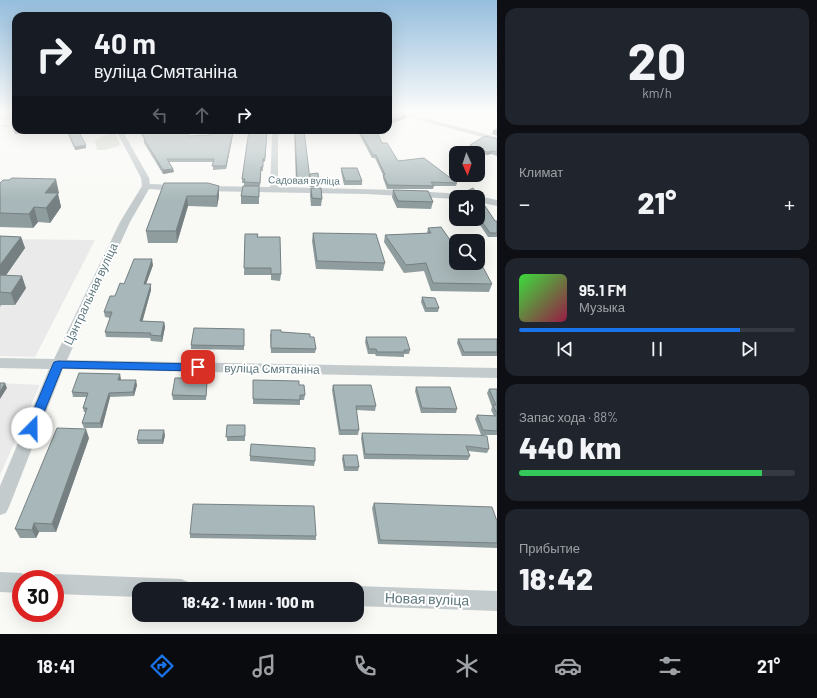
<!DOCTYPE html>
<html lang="ru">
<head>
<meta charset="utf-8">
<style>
	body { margin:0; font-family:Barlow,sans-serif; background:#20242c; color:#f1f3f6; height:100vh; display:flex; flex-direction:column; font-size:15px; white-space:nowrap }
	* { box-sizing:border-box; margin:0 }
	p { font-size:13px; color:#9ea1a6 }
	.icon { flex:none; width:22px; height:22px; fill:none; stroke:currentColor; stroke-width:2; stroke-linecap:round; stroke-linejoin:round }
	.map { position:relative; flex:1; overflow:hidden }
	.sheet { display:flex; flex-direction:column; gap:8px; padding:8px; background:#0d0f14; width:320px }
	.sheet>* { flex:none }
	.top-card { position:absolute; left:12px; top:12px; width:380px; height:122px; border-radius:12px; box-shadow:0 4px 16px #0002; background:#171b24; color:#f1f3f6; overflow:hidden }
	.needle { width:26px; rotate:177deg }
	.controls { position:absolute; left:449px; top:146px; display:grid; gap:8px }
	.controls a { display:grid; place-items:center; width:36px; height:36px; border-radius:8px; background:#171b24; box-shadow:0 4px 16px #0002; font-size:20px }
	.speed { position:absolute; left:12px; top:570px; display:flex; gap:8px; font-size:20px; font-weight:700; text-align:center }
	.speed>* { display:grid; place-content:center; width:52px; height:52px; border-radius:50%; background:#171b24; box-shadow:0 4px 16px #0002; line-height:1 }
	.speed .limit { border:6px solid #d22; background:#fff; color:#111 }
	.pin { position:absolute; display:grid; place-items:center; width:34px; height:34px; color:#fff; margin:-17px; border-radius:8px; box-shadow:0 2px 6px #0006 }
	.me { position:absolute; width:44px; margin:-22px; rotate:22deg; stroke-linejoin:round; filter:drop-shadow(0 0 3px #0008) }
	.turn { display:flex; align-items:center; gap:14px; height:84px; padding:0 16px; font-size:18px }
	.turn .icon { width:52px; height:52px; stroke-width:2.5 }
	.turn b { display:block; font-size:28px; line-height:34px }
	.lanes { display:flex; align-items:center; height:38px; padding:0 16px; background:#0003; justify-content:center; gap:20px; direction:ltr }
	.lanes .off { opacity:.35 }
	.big { font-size:30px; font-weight:800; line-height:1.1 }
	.sheet .card { flex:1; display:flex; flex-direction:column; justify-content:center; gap:6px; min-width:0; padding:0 14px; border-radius:12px; background:#20242c }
	.sheet .dial { align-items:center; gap:0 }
	.dial b { font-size:52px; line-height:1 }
	.song { display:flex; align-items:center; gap:12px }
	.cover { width:48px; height:48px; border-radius:6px; background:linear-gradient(135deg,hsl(120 70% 55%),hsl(340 70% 35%)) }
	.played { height:4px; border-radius:2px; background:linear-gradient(90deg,#1a73e8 80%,#363941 80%) }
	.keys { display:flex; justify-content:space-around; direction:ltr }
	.heat { display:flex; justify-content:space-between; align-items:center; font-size:22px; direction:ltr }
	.charge { height:6px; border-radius:3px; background:linear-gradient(90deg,#34c759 88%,#363941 0) }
	.trip { position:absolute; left:132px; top:582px; width:232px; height:40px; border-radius:12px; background:#171b24; box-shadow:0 4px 16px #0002; font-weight:800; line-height:40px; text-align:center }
	.dock { display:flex; height:64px; justify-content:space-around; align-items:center; background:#090b0e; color:#9ea1a6 }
	.dock .icon { width:28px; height:28px }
	.dock .selected { color:#1a73e8 }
	.dock b { font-size:18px; color:#f1f3f6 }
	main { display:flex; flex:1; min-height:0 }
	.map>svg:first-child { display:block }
</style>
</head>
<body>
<main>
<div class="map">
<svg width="497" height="634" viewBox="0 0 497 634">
	<rect width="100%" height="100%" fill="#f9f9f6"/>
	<path fill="#eaeaea" d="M0,239L95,240L35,357L0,356Z
		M0,383L40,385L0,475Z"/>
	<path fill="#dbe0d5" d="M112,132L115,133L120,144L118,146L105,150H97L95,140Z"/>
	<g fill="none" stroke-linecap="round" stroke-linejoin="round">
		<g stroke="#b4bec0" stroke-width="1">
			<path id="secondary" d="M16,118V124L0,126V120Z"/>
		</g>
		<path fill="#c4cbcd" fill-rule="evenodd" d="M391,112H400L497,137V141Z
			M116,130H122L149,178L150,184L178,185L182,188L178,191L149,189L130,222L67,360L497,368V378L63,369L9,507L6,513L0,515V486L49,369L0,368V358L54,359L120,222L142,186L141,178Z
			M275,130H281L278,136V187L398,190L463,194L467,197H456V199L366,194L201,191L200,189L201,187L204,186L270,187L272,136Z
			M478,196L497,200V206L478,202V197H476Z
			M0,572L21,573L28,576L29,579H21V593L0,592Z
			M55,574L181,579L188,582L191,589H139V597L55,594V579H47L48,577Z
			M357,586L497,591V611L357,606V589H350Z"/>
		<use href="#secondary" fill="#fff" fill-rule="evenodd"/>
	</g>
	<path fill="#909d9f" d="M11,112H16V118L12,117Z
		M404,112H420V113L416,115Z
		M497,129V136L492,134L493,131Z
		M66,130H78L86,148L75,150Z
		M139,130H184L189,136L211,135L210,130H234L226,169L213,170V162H169L173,169L174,172L163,174L144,143V139Z
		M267,130L265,161L263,162V171H261L260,186H244V183H242V179Z
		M294,130L309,178L319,184V187H310L309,180V184L296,183Z
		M357,130H376L382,143L398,161L457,183L456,186H434L433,189H387L383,178V175L375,158H372Z
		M497,139V156L491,154L486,155L469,148L470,145Z
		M341,168L362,181V185H344L341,171Z
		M0,183L59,193L58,194L61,207L50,223L38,222L33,228L0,227Z
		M164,183L219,186V196L217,207L188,206L177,243H148L146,231Z
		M311,188L322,199L321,206H311L310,195Z
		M393,190L433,202L431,209L397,208L392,197Z
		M467,191L478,197H463L464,195H466Z
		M259,194V204H241V196Z
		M478,199L495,221H497V237H488L476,219H478Z
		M428,228L455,247L492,284L489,292L431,291L424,271L404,273L384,242L385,235L427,233Z
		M313,233L385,263L383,271L316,269L312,241Z
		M245,234L257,237L281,274L280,281L271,280V275H244Z
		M0,236L21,237L25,248L6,275L26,288L15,305H1L0,307Z
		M153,265L146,284L151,290L142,321L164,322L165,327L162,342L151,341L150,338L106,337L105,332L110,318L105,317L104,312L124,284Z
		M422,297L439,308L438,312H425L421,302Z
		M244,329V350L191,349V345Z
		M281,332L310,337L316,349L315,353H271L270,334Z
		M366,337L410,350L409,354H404V357L376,356L375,354H368L365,342Z
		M458,339H497V356H462L457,343Z
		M201,378V382H207V387L206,400H173L172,395Z
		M121,379V380L137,385L134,396L110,397L102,428H84L82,423L86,412H84L83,408L86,397H73L72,392Z
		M253,380L299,385L305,395L304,400H300V405L253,404Z
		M333,385L376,406L375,411L356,410L359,430L358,435H339L332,390Z
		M416,387L457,409L456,413H421L415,391Z
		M489,389H497V435H481L475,419L477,415L494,416L491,410L492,407L487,393Z
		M227,425H245V441H227Z
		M362,433L489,449L487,453L468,451L470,456L468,460L364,459L361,438Z
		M165,435L163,444H138L137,440Z
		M89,438L56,532H39L36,538H20L15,529Z
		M343,455L359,467L358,471H344L342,459Z
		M250,456L315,461L314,466L250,461Z
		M374,503L497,521V548L378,544L372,508Z
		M190,534L316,536V540L190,538Z"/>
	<path fill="#768082" d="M417,112H420V113L416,115Z
		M407,115V118L389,124V121Z
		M19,130H34V131L15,134L14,131Z
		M233,130H234L226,169V166Z
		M267,130L265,161L263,162V159Z
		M86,145V148L75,150V147Z
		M492,151L491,154L486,155L487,152Z
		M173,169L174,172L163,174V170Z
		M56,179L59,193L58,194L61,207L50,223L46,208L45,193Z
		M219,186V196L217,207V196Z
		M187,196L188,206L177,243L176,231Z
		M34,207L38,222L33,228L29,214Z
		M21,237L25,248L0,284V265Z
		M152,259L153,265L144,290V284Z
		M22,276L26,288L15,305L11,293Z
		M151,284V290L141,327L140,321Z
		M164,322L165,327L162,342L161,336Z
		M120,374L121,379L119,384L118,380Z
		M136,380L137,385L134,396L133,392Z
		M5,383L7,388L0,399V392Z
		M109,393L110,397L102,428L100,423Z
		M86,429L89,438L56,532L52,524Z
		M164,430L165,435L163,444L162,440Z
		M34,523L39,532L36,538L32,530Z"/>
	<path fill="#a8b7b9" stroke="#768082" d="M11,112H16V115L11,114Z
		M388,112H395L407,115L389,121L388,120Z
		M16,122V130H19L14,131L12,123Z
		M497,129V132L493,131Z
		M67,130H78L86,145L75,147Z
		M140,130H184L189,136L211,135V130H233L226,166H212L214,159H167L173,169L163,170L144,139H145Z
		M249,130H267L265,158L263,159V167H261L260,183L244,182L245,179H242Z
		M295,130H304L310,180H297Z
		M359,130H376L382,143H387L398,161L424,158L457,183L431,182L434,186L388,185L383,175H385L376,155H373Z
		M485,136L497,139V152L492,151L487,152L470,145Z
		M341,168H357L362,181H345Z
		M318,173L319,184L310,183V174Z
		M12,178L56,179L45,193H58L46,208L34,207L29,214L0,213V183L3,180H9Z
		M164,183H208L219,186L217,196H187L176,231H146Z
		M243,186H259V197L241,196Z
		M311,188H321L322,199L312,198Z
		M473,188L478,195V197H465L464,195L469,194L467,191Z
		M393,190L428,191L433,202L398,201Z
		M478,199L481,200L495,221H497V233H490L478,216Z
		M441,227L455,247H456V263H478V258L492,284L433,283L426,263L406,265L385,235L431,233L428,228Z
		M313,233L376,234L385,263L317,261Z
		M245,234H258L257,237H280L281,274H271V268H244Z
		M0,236L21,237L0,265Z
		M134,259H152L144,284H151L140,321L164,322L161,336L150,335L151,333L105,332L112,312H104L110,296H115L120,283L124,284Z
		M0,275L22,276L11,293L0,292Z
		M422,297L435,298L439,308H426Z
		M194,328L244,329V346L191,345Z
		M271,330H281V332L310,334V337H314L316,349L271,348Z
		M366,337H406L410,350H404L405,352H377L376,349H369Z
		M458,339H497V352H464Z
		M79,373L120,374L118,380H136L133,392L109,393L100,423H82L87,408H83L88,393L72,392Z
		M175,378H201L200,382H207L206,396L172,395Z
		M253,380L299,381V385H304L305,395H300V400L253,399Z
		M0,383H5L0,392Z
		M333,385H371L376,406H356L359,430H340Z
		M416,387H450L457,409L422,408Z
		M489,389H497V414L493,405H496Z
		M477,415L497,416V431L483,430Z
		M227,425H245V436L226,437Z
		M57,428L86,429L52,524L34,523L32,530L15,529Z
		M139,430H164L162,440H137Z
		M362,433L476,435L487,436L489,449L466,446L470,456L365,454Z
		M251,444L315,448V461L250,456Z
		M343,455H357L359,467H345Z
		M374,503L492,507L497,521V543L380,540Z
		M193,504L314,506L316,536L190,534Z"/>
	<linearGradient id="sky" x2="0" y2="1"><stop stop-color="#95bedd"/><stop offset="0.56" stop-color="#fcfcfb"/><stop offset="1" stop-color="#fcfcfb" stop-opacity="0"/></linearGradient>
	<rect width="497" height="200" fill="url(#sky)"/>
	<path fill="#1a73e8" stroke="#114b97" d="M58,361L198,364L201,365L203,367L201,370L198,371L62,368L36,432L32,433L28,432L26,428L53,364L54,362Z"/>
	<g text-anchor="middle" stroke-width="4" stroke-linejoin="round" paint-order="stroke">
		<g font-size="10" fill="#5d787e" stroke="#fff">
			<text transform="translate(304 180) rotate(1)" y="4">Садовая вуліца</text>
		</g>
		<g font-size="12" fill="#5d787e" stroke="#fff">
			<text transform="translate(91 294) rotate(-65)" y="4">Цэнтральная вуліца</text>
			<text transform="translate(272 369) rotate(1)" y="4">вуліца Смятаніна</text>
		</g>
		<g font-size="14" fill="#5d787e" stroke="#fff">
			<text transform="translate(427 599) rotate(2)" y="5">Новая вуліца</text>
		</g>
	</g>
</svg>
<div class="controls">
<a><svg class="needle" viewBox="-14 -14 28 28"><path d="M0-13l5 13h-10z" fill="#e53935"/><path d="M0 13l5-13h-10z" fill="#9ea1a6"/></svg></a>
<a><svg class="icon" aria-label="sound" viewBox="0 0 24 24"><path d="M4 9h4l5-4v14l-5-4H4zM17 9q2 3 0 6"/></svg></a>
<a><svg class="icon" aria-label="search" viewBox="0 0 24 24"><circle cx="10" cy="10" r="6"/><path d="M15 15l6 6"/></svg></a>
</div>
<div class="speed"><div class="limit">30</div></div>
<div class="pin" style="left:198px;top:367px;background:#d93025"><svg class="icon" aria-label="arrive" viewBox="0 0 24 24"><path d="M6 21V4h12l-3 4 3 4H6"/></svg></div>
<svg class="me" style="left:32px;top:428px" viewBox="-20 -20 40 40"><circle r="19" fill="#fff"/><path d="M0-13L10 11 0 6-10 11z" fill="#1a73e8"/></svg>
<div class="trip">18:42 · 1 мин · 100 m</div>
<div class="top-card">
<div class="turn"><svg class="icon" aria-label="right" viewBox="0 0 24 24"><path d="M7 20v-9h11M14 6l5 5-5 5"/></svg><div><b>40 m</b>вуліца Смятаніна</div></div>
<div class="lanes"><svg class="icon off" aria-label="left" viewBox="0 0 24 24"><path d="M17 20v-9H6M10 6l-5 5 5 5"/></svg><svg class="icon off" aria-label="ahead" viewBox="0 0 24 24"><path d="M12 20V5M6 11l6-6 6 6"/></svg><svg class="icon" aria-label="right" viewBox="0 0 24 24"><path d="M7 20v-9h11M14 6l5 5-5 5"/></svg></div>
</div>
</div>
<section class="sheet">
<div class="card dial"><b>20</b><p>km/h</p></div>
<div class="card"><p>Климат</p>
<div class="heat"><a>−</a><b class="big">21°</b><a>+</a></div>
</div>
<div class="card">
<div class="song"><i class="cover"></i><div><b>95.1 FM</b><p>Музыка</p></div></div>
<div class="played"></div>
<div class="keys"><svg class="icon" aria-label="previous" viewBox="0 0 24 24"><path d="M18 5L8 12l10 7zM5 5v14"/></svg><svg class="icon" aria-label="pause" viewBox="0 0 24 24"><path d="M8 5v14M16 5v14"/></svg><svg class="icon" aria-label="next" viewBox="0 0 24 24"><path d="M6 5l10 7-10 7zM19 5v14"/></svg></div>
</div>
<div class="card"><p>Запас хода · 88%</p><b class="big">440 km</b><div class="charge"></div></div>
<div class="card"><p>Прибытие</p><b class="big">18:42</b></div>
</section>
</main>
<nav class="dock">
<b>18:41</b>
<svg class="icon selected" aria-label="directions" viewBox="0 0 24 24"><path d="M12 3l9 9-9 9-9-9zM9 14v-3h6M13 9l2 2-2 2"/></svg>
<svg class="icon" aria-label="music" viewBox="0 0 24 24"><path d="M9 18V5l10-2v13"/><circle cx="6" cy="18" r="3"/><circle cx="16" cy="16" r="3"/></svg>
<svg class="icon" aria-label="phone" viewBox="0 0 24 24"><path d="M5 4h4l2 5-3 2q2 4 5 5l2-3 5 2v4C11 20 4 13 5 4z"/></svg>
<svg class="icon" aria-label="climate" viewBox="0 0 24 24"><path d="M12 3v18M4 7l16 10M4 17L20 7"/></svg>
<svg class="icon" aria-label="car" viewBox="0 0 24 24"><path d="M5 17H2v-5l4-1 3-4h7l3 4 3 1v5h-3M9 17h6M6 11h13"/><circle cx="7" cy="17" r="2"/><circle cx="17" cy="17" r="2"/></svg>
<svg class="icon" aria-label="filters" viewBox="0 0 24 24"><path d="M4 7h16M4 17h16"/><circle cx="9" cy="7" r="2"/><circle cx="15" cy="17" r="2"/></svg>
<b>21°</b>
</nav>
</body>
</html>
